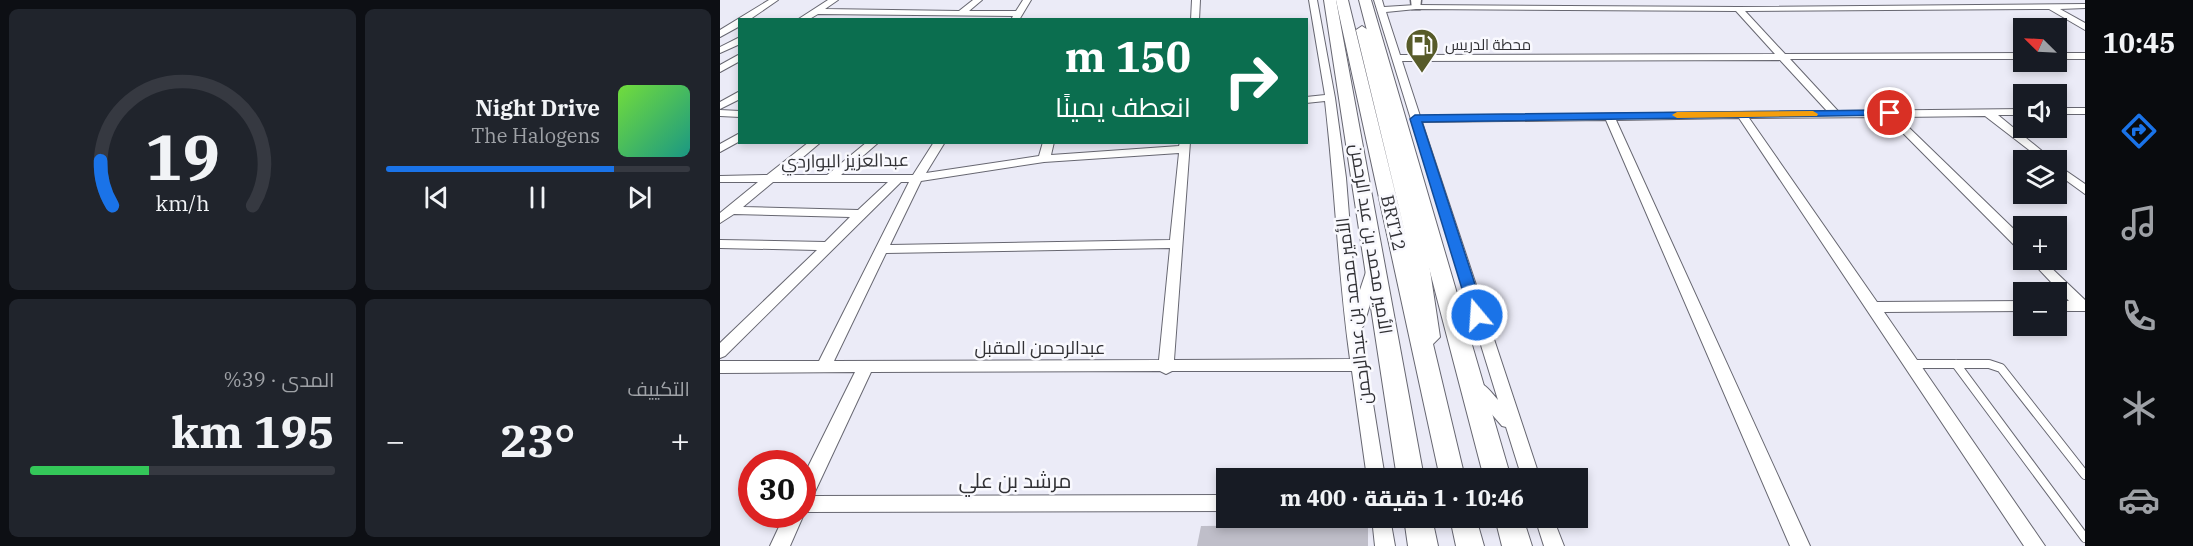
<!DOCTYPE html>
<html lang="ar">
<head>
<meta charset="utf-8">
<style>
	body { margin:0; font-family:"IBM Plex Serif",Cairo,serif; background:#20242c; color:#f1f3f6; direction:rtl; height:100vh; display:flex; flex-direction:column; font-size:22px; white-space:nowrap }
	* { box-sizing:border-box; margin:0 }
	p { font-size:20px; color:#9ea1a6 }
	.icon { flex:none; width:33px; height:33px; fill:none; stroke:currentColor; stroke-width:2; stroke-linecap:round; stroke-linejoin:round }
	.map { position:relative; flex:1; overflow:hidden; direction:ltr }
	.drawer { display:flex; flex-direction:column; gap:9px; padding:9px; background:#0d0f14; width:720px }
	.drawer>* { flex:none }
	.guide { position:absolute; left:18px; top:18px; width:570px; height:126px; border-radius:0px; box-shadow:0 3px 9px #0003; direction:rtl; background:#0b6e4f; color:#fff; overflow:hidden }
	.needle { width:39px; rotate:294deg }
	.tools { position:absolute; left:1293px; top:18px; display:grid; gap:12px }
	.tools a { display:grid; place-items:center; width:54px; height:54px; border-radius:0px; background:#171b24; box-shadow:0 3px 9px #0003; font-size:30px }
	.speed { position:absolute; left:18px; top:450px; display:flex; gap:12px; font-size:30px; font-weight:700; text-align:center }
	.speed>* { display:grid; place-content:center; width:78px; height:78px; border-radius:50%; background:#171b24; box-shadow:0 3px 9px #0003; line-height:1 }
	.speed .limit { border:9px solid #d22; background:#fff; color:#111 }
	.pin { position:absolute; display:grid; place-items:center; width:51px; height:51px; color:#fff; margin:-26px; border:3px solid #fff; border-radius:50%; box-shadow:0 2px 6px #0007 }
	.me { position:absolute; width:66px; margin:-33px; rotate:342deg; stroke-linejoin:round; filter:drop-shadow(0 0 4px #0008) }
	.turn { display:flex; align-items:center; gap:21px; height:126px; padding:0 18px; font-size:27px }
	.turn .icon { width:78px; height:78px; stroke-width:2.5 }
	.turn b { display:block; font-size:42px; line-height:51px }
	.big { font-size:45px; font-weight:800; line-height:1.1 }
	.drawer .card { flex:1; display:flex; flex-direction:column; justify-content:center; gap:9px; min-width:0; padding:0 21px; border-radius:9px; background:#20242c }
	.drawer .dial { align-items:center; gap:0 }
	.dial svg { height:156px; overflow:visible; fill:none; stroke:#363941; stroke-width:7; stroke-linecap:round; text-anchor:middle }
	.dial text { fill:#f1f3f6; stroke:none }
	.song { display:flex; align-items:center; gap:18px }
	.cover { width:72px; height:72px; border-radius:9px; background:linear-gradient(135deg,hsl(100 70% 55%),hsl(170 70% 35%)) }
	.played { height:6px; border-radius:3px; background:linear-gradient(90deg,#1a73e8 75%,#363941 75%) }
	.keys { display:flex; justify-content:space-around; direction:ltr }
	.heat { display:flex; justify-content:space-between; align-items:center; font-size:33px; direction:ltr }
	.charge { height:9px; border-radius:4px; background:linear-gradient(90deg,#34c759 39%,#363941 0) }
	.drawer .tiles { flex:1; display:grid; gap:9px; grid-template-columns:repeat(2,1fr) }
	.trip { position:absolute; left:496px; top:468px; width:372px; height:60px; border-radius:0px; background:#171b24; box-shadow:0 3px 9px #0003; font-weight:800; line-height:60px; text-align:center; direction:rtl }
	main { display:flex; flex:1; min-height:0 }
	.tabs { display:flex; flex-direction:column; width:108px; justify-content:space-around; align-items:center; background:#090b0e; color:#9ea1a6 }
	.tabs .icon { width:42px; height:42px }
	.tabs .selected { color:#1a73e8 }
	.tabs b { font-size:27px; color:#f1f3f6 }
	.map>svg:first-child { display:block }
</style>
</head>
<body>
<main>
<nav class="tabs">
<b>10:45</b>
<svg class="icon selected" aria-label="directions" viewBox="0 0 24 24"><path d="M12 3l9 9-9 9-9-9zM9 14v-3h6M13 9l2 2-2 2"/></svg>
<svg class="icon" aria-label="music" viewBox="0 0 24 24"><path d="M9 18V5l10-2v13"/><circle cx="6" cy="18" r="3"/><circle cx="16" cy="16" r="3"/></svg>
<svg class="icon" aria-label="phone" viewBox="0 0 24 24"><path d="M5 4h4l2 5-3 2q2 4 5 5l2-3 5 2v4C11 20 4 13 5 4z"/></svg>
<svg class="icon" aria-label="climate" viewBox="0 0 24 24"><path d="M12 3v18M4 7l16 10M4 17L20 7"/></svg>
<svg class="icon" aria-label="car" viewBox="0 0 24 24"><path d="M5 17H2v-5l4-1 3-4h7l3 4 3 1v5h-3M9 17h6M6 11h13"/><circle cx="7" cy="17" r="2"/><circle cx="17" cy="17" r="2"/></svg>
</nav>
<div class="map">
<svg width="1365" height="546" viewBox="0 0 1365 546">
	<rect width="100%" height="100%" fill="#ebebf7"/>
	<path fill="#bfbec9" d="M648,524V546H477L481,526Z"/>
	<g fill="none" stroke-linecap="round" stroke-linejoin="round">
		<g stroke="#676771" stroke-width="10">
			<path id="service" d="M1192,364H1269L1281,368L1365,475
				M1236,364L1365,538"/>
		</g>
		<g stroke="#676771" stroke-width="2">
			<path id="minor" d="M49,0H58L29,20H20V26L0,37V30Z
				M108,0H118L105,9L239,11L253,0H262L249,11H296L303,0H311L299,20H291L293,16L98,14L88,20H77Z
				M472,0H480L479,20H471Z
				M589,0H597L615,98L626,178L636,302L648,266L653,265L660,269L644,325L641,329L665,478H647L632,371H452L446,374L440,371L151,372L93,496L507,495V511L83,512L84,514L70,546H50L65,514H82V479L135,372L0,373V361H99L189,182H181L5,356L0,358V343L97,250L0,248V240L105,242L130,217L14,214L0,223V213L38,182H0V176L47,175L89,142H101L62,175H107L147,142H159L121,175H193L214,142H225L206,173L319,156L323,142H334L331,155L459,146L460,142H470L454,360L630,359C618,274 615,187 605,101L586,103V97L605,95ZM459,153L450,240L170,245L201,181L324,162ZM53,182H168L138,210L23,207ZM450,248L439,360L114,361L166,253Z
				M654,0H662L664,7L696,5L1018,7L1365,4V8L1340,9L1365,23V30L1329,9L1025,11L1065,54L1304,53V59H1070L1118,111L1304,109V115H1278L1333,160H1322L1265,116L1178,117L1304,239V251L1299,250L1167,117L1029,118L1157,302L1304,301V311L1164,312L1325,546H1304L1019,118L896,120L1090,546H1070L886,120L702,122L820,478H802L786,427L782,426L748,387L750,383C763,379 770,391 778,400ZM696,9L1016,11L1055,54L680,55L666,12ZM1060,60L1107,111L700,116L682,61Z
				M20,37V44L0,53V47Z
				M1336,53H1365V59H1336Z
				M20,54V61L0,72V65Z
				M20,91V99L0,109V102Z
				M1336,108H1365V114H1336Z
				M0,110L20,111V117L0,116Z
				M20,133V141L0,152V144Z
				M1336,164L1365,184V194L1336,173Z
				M1310,260H1323L1365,300V311H1336V301H1349Z
				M652,518H670L675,546H655Z
				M815,518H833L844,546H824Z"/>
		</g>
		<g stroke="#676771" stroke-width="3">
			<path id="tertiary" d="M691,0H701L700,9H692Z"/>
		</g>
		<g stroke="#676771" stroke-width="2">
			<path id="secondary" d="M616,0H628L687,241L636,30L642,26L648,30L705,237L720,337L713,344L745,478H720Z
				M730,518H756L764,546H736Z"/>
		</g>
		<g stroke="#676771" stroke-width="2">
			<path id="primary" d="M604,0H616L704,478H677Z
				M639,0H651L791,478H764Z
				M684,518H712L718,546H688Z
				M775,518H803L812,546H782Z"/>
		</g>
		<use href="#service" stroke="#fff" stroke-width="8"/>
		<use href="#minor" fill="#fff" fill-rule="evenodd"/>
		<use href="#tertiary" fill="#fff" fill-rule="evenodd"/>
		<use href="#secondary" fill="#fff" fill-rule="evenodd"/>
		<use href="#primary" fill="#fff" fill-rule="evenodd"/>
	</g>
	<path fill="#1a73e8" stroke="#114b97" stroke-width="1.5" d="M1170,110L1173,111V115L702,122L765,315L757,321L750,315L690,119L695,115Z"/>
	<path fill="#f59e0b" d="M1093,111L1098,114L1097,116L957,118L952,115L957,112Z"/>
	<defs>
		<g id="fuel-pin" transform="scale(1.725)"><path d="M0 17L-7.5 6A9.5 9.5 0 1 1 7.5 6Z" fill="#575b29" stroke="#f9f9fe"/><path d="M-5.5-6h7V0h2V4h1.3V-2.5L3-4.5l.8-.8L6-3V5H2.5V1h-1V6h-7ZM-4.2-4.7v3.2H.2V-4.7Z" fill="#fff"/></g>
	</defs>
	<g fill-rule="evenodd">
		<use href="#fuel-pin" x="702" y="45"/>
	</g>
	<g text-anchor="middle" stroke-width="5" stroke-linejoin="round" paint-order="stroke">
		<g font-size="15" fill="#313135" stroke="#f9f9fe" text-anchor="start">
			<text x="725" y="50">محطة الدريس</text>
		</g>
		<g font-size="18" fill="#313135" stroke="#f9f9fe">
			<text transform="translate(125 161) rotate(-1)" y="6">عبدالعزيز البواردي</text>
			<text transform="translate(673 223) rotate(77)" y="6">BRT12</text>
			<text transform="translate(651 239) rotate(81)" y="6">الأمير محمد بن عبد الرحمن</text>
			<text transform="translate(634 311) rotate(-97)" y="6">الأمير محمد بن عبدالرحمن</text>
			<text x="320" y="354">عبدالرحمن المقبل</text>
		</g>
		<g font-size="21" fill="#313135" stroke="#f9f9fe">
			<text x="295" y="488">مرشد بن علي</text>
		</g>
	</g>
</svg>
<div class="tools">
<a><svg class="needle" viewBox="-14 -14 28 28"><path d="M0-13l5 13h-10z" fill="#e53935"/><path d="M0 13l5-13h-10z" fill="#9ea1a6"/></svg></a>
<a><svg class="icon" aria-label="sound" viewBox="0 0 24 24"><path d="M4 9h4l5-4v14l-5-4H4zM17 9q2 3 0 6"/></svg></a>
<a><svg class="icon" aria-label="layers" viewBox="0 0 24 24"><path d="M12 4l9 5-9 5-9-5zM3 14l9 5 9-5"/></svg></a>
<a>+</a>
<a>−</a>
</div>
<div class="speed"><div class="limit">30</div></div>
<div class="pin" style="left:1170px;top:113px;background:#d93025"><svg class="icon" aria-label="arrive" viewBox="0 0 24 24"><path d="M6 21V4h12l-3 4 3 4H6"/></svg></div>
<svg class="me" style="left:757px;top:315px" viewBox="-20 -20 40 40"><circle r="17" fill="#1a73e8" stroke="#fff" stroke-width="3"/><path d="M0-11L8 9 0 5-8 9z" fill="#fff"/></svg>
<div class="trip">10:46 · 1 دقيقة · 400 m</div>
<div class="guide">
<div class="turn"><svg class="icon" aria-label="right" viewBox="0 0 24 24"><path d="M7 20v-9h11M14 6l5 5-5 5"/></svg><div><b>150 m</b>انعطف يمينًا</div></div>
</div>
</div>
<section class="drawer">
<div class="tiles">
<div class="card">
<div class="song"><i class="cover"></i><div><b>Night Drive</b><p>The Halogens</p></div></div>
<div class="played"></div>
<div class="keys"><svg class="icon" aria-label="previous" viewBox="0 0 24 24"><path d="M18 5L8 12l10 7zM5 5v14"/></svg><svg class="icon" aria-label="pause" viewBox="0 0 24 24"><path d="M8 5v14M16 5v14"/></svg><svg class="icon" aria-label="next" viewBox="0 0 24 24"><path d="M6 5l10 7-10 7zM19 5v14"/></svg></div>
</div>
<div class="card dial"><svg viewBox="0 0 100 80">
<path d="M14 69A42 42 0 1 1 86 69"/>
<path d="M14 69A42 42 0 0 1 8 46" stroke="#1a73e8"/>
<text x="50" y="56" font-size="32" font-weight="700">19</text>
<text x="50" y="72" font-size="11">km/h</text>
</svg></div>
<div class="card"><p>التكييف</p>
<div class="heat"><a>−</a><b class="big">23°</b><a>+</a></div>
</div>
<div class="card"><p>المدى · 39%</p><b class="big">195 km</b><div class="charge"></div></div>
</div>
</section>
</main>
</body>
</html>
